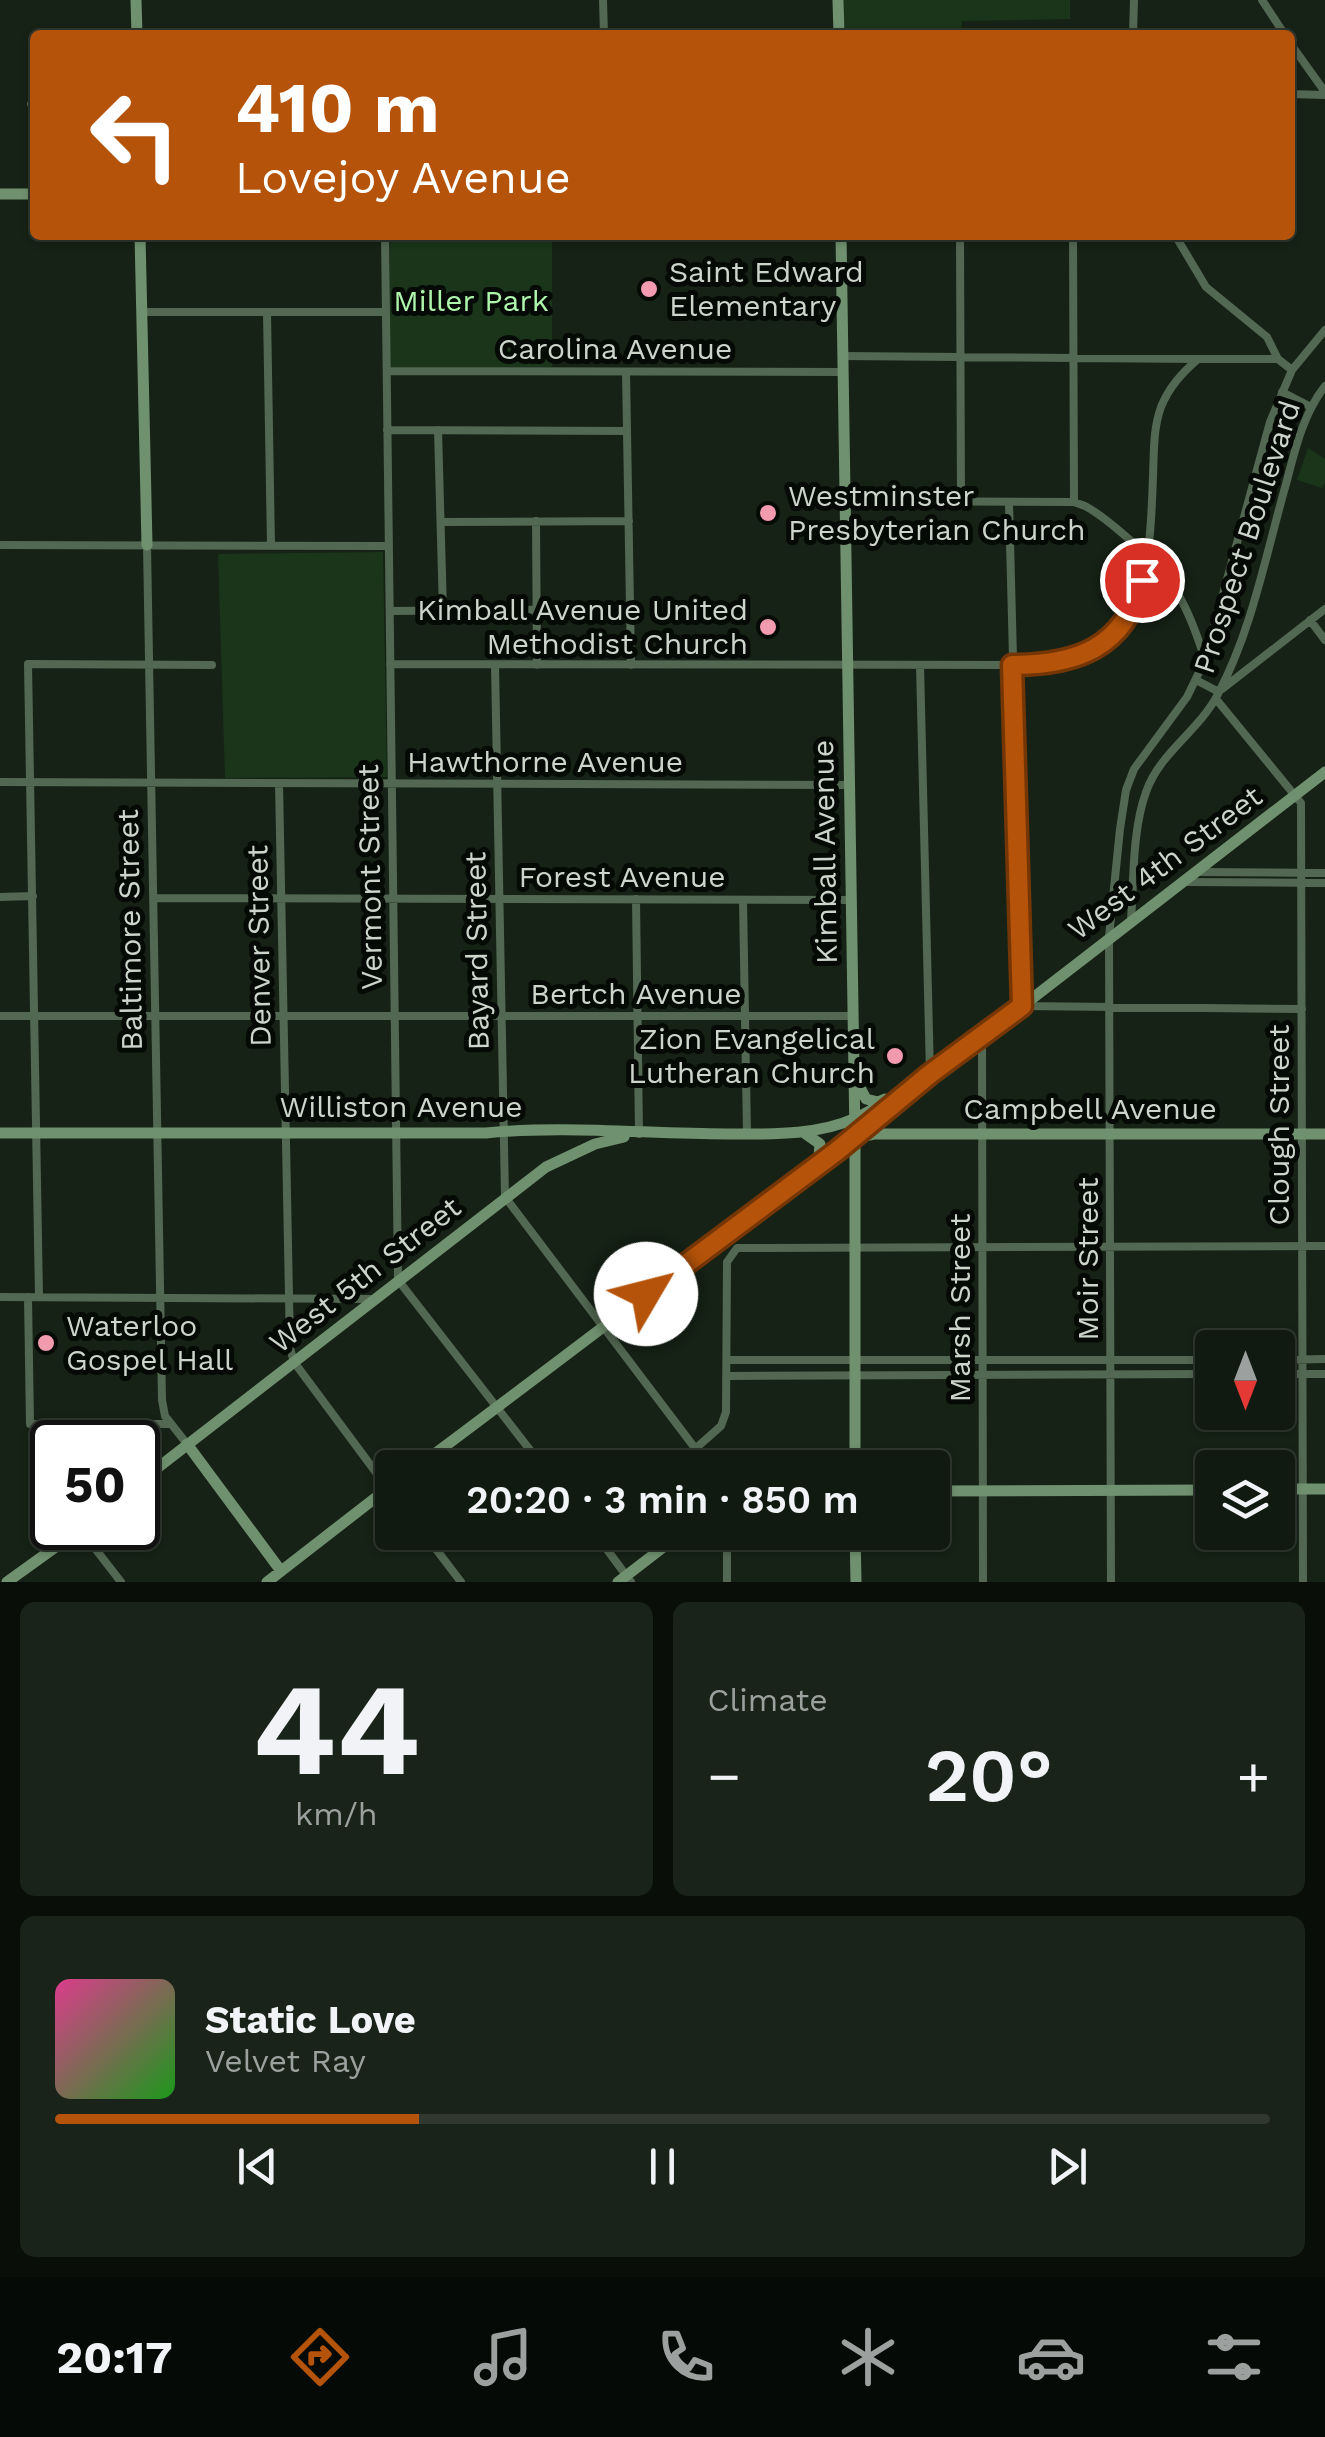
<!DOCTYPE html>
<html lang="en">
<head>
<meta charset="utf-8">
<style>
	body { margin:0; font-family:"Work Sans",sans-serif; background:#192319; color:#f1f3f6; height:100vh; display:flex; flex-direction:column; font-size:38px; white-space:nowrap }
	* { box-sizing:border-box; margin:0 }
	p { font-size:32px; color:#9ca19f }
	.icon { flex:none; width:55px; height:55px; fill:none; stroke:currentColor; stroke-width:2; stroke-linecap:round; stroke-linejoin:round }
	.map { position:relative; height:1582px; overflow:hidden }
	.side { display:flex; flex-direction:column; gap:20px; padding:20px; background:#090e09; flex:1 }
	.side>* { flex:none }
	.guide { position:absolute; left:30px; top:30px; width:1265px; height:210px; border-radius:10px; box-shadow:0 2px 8px #0004,0 0 0 2px #303830; background:#b45309; color:#fff; overflow:hidden }
	.needle { width:65px; rotate:180deg }
	.fabs { position:absolute; left:1195px; top:1330px; display:grid; gap:20px }
	.fabs a { display:grid; place-items:center; width:100px; height:100px; border-radius:10px; background:#101a10; box-shadow:0 2px 8px #0004,0 0 0 2px #303830; font-size:50px }
	.speed { position:absolute; left:30px; top:1420px; display:flex; gap:20px; font-size:50px; font-weight:700; text-align:center }
	.speed>* { display:grid; place-content:center; width:130px; height:130px; border-radius:50%; background:#101a10; box-shadow:0 2px 8px #0004,0 0 0 2px #303830; line-height:1 }
	.speed .limit { border:5px solid #111; border-radius:15px; background:#fff; color:#111 }
	.pin { position:absolute; display:grid; place-items:center; width:85px; height:85px; color:#fff; margin:-42px; border:5px solid #fff; border-radius:50%; box-shadow:0 2px 10px #0007 }
	.me { position:absolute; width:110px; margin:-55px; rotate:53deg; stroke-linejoin:round; filter:drop-shadow(0 0 8px #0008) }
	.turn { display:flex; align-items:center; gap:35px; height:210px; padding:0 40px; font-size:45px }
	.turn .icon { width:130px; height:130px; stroke-width:2.5 }
	.turn b { display:block; font-size:70px; line-height:85px }
	.big { font-size:75px; font-weight:600; line-height:1.1 }
	.side .widget { flex:1; display:flex; flex-direction:column; justify-content:center; gap:15px; min-width:0; padding:0 35px; border-radius:15px; background:#192319 }
	.side .dial { align-items:center; gap:0 }
	.dial b { font-size:130px; line-height:1 }
	.song { display:flex; align-items:center; gap:30px }
	.cover { width:120px; height:120px; border-radius:15px; background:linear-gradient(135deg,hsl(330 70% 55%),hsl(120 70% 35%)) }
	.played { height:10px; border-radius:5px; background:linear-gradient(90deg,#b45309 30%,#303830 30%) }
	.keys { display:flex; justify-content:space-around; direction:ltr }
	.heat { display:flex; justify-content:space-between; align-items:center; font-size:55px; direction:ltr }
	.side .tiles { flex:1; display:grid; gap:20px; grid-template-columns:1fr 1fr }
	.widget:last-child { grid-column:span 2 }
	.trip { position:absolute; left:375px; top:1450px; width:575px; height:100px; border-radius:10px; background:#101a10; box-shadow:0 2px 8px #0004,0 0 0 2px #303830; font-weight:600; line-height:100px; text-align:center }
	.dock { display:flex; height:160px; justify-content:space-around; align-items:center; background:#060a06; color:#9ca19f }
	.dock .icon { width:70px; height:70px }
	.dock .on { color:#b45309 }
	.dock b { font-size:45px; color:#f1f3f6 }
	.map>svg:first-child { display:block }
</style>
</head>
<body>
<div class="map">
<svg width="1325" height="1582" viewBox="0 0 1325 1582">
	<rect width="100%" height="100%" fill="#162216"/>
	<path fill="#1a351a" d="M844,0H1070V19L962,21L961,35H844Z
		M390,235H552V367H390Z
		M1308,448L1325,459V483L1322,488L1297,480Z
		M383,552L387,777L225,778L218,554Z"/>
	<g fill="none" stroke-linecap="round" stroke-linejoin="round">
		<path stroke="#536852" stroke-width="8" d="M603,0L604,35
			M1262,0L1285,35
			M1133,35L1134,0
			M1290,43L1325,92
			M1290,94L1325,95
			M31,104H35
			M385,235L398,1280L544,1468
			M960,235L961,501
			M1073,235L1074,502
			M1175,235L1206,287L1267,337L1278,359L1292,370
			M142,312H386
			M267,312L271,546
			M843,356L1198,359
			M387,371L844,372
			M626,372L631,665
			M1282,392L1311,407
			M387,430L627,431
			M438,430L443,611
			M845,501L1074,502L1085,506C1102,515 1116,528 1130,540C1174,578 1188,605 1205,660
			M1009,503L1022,1006L1302,1009
			M536,521L537,665
			M441,522L629,521
			M0,545L389,546
			M147,545L162,1400L165,1416L187,1444
			M390,611L631,609
			M1310,620L1325,640
			M390,664L1049,665C1149,645 1150,559 1153,476C1154,453 1153,429 1161,407C1169,387 1182,373 1198,359H1278
			M495,665L505,1197L710,1468
			M920,665L930,1074
			M1196,680L1219,692
			M1222,689L1325,609
			M1216,699L1301,803L1303,1582
			M0,782L849,785
			M279,783L290,1348L294,1362L392,1494
			M1197,872L1325,873
			M1185,882L1325,883
			M0,897L33,896
			M154,898L850,900
			M636,899L639,1134
			M743,900L747,1134
			M1131,920C1134,879 1132,831 1146,792C1160,752 1199,731 1218,694C1252,630 1266,554 1286,484C1295,450 1303,414 1325,386
			M0,1016H851
			M982,1037L983,1582
			M0,1297L372,1299
			M28,1297L30,1424H171
			M39,1297L28,664L212,665
			M727,1360H1212
			M1278,1360L1325,1359
			M1278,1374H1325
			M727,1376L1212,1374
			M695,1449L721,1426L726,1412L727,1262L737,1248L1325,1246
			M80,1529L121,1582
			M423,1532L461,1582
			M594,1532L631,1582
			M727,1532V1582
			M1111,1582L1109,937L1120,829L1126,790L1134,769L1187,697L1205,660L1270,422L1292,370L1325,330"/>
		<path stroke="#70916f" stroke-width="11" d="M136,0L137,35
			M838,0L839,35
			M0,194H35
			M140,235L147,545
			M841,235L855,1138V1468
			M856,1080L866,1099L878,1102L885,1099
			M803,1132L820,1144L819,1157L813,1165
			M0,1133H486C564,1125 647,1134 726,1134C769,1134 816,1136 856,1118C870,1112 883,1103 897,1095
			M860,1137L874,1134H1325
			M187,1444L281,1571
			M416,1468C722,1239 1023,1006 1325,772
			M138,1483L546,1167L595,1144L624,1137
			M1278,1489H1325
			M932,1491L1212,1490
			M855,1532L856,1582
			M7,1582L82,1528
			M267,1582L392,1485
			M618,1582L683,1532"/>
	</g>
	<g fill="none" stroke-linecap="round" stroke-linejoin="round">
		<g stroke="#753606" stroke-width="25">
			<path id="route" d="M646,1294L837,1151L930,1074L1022,1006L1012,665C1075,665 1125,649 1142,580"/>
		</g>
		<use href="#route" stroke="#b45309" stroke-width="18"/>
	</g>
	<g fill="#f29aae" stroke="#060a06" stroke-width="4">
		<circle cx="649" cy="289" r="10"/>
		<circle cx="768" cy="513" r="10"/>
		<circle cx="768" cy="627" r="10"/>
		<circle cx="895" cy="1056" r="10"/>
		<circle cx="46" cy="1343" r="10"/>
	</g>
	<g text-anchor="middle" stroke-width="10" stroke-linejoin="round" paint-order="stroke">
		<g font-size="30" fill="#ccd4cc" stroke="#060a06" text-anchor="start">
			<text x="669" y="282">Saint Edward<tspan x="669" dy="34">Elementary</tspan></text>
			<text x="788" y="506">Westminster<tspan x="788" dy="34">Presbyterian Church</tspan></text>
			<text x="748" y="620" text-anchor="end">Kimball Avenue United<tspan x="748" dy="34">Methodist Church</tspan></text>
			<text x="875" y="1049" text-anchor="end">Zion Evangelical<tspan x="875" dy="34">Lutheran Church</tspan></text>
			<text x="66" y="1336">Waterloo<tspan x="66" dy="34">Gospel Hall</tspan></text>
		</g>
		<g font-size="30" fill="#aef6ac" stroke="#060a06">
			<text x="471" y="311">Miller Park</text>
		</g>
		<g font-size="30" fill="#ccd4cc" stroke="#060a06">
			<text x="615" y="359">Carolina Avenue</text>
			<text transform="translate(1247 537) rotate(-72)" y="10">Prospect Boulevard</text>
			<text x="545" y="772">Hawthorne Avenue</text>
			<text transform="translate(825 852) rotate(-91)" y="10">Kimball Avenue</text>
			<text transform="translate(1165 863) rotate(-37)" y="10">West 4th Street</text>
			<text transform="translate(370 877) rotate(-91)" y="10">Vermont Street</text>
			<text x="622" y="887">Forest Avenue</text>
			<text transform="translate(130 930) rotate(-91)" y="10">Baltimore Street</text>
			<text transform="translate(259 946) rotate(-91)" y="10">Denver Street</text>
			<text transform="translate(477 951) rotate(-91)" y="10">Bayard Street</text>
			<text x="636" y="1004">Bertch Avenue</text>
			<text x="401" y="1117">Williston Avenue</text>
			<text x="1090" y="1119">Campbell Avenue</text>
			<text transform="translate(1279 1125) rotate(-90)" y="10">Clough Street</text>
			<text transform="translate(1088 1259) rotate(-90)" y="10">Moir Street</text>
			<text transform="translate(365 1275) rotate(-38)" y="10">West 5th Street</text>
			<text transform="translate(960 1308) rotate(-90)" y="10">Marsh Street</text>
		</g>
	</g>
</svg>
<div class="fabs">
<a><svg class="needle" viewBox="-14 -14 28 28"><path d="M0-13l5 13h-10z" fill="#e53935"/><path d="M0 13l5-13h-10z" fill="#9ca19f"/></svg></a>
<a><svg class="icon" aria-label="layers" viewBox="0 0 24 24"><path d="M12 4l9 5-9 5-9-5zM3 14l9 5 9-5"/></svg></a>
</div>
<div class="speed"><div class="limit">50</div></div>
<div class="pin" style="left:1142px;top:580px;background:#d93025"><svg class="icon" aria-label="arrive" viewBox="0 0 24 24"><path d="M6 21V4h12l-3 4 3 4H6"/></svg></div>
<svg class="me" style="left:646px;top:1294px" viewBox="-20 -20 40 40"><circle r="19" fill="#fff"/><path d="M0-13L10 11 0 6-10 11z" fill="#b45309"/></svg>
<div class="trip">20:20 · 3 min · 850 m</div>
<div class="guide">
<div class="turn"><svg class="icon" aria-label="left" viewBox="0 0 24 24"><path d="M17 20v-9H6M10 6l-5 5 5 5"/></svg><div><b>410 m</b>Lovejoy Avenue</div></div>
</div>
</div>
<section class="side">
<div class="tiles">
<div class="widget dial"><b>44</b><p>km/h</p></div>
<div class="widget"><p>Climate</p>
<div class="heat"><a>−</a><b class="big">20°</b><a>+</a></div>
</div>
<div class="widget">
<div class="song"><i class="cover"></i><div><b>Static Love</b><p>Velvet Ray</p></div></div>
<div class="played"></div>
<div class="keys"><svg class="icon" aria-label="previous" viewBox="0 0 24 24"><path d="M18 5L8 12l10 7zM5 5v14"/></svg><svg class="icon" aria-label="pause" viewBox="0 0 24 24"><path d="M8 5v14M16 5v14"/></svg><svg class="icon" aria-label="next" viewBox="0 0 24 24"><path d="M6 5l10 7-10 7zM19 5v14"/></svg></div>
</div>
</div>
</section>
<nav class="dock">
<b>20:17</b>
<svg class="icon on" aria-label="directions" viewBox="0 0 24 24"><path d="M12 3l9 9-9 9-9-9zM9 14v-3h6M13 9l2 2-2 2"/></svg>
<svg class="icon" aria-label="music" viewBox="0 0 24 24"><path d="M9 18V5l10-2v13"/><circle cx="6" cy="18" r="3"/><circle cx="16" cy="16" r="3"/></svg>
<svg class="icon" aria-label="phone" viewBox="0 0 24 24"><path d="M5 4h4l2 5-3 2q2 4 5 5l2-3 5 2v4C11 20 4 13 5 4z"/></svg>
<svg class="icon" aria-label="climate" viewBox="0 0 24 24"><path d="M12 3v18M4 7l16 10M4 17L20 7"/></svg>
<svg class="icon" aria-label="car" viewBox="0 0 24 24"><path d="M5 17H2v-5l4-1 3-4h7l3 4 3 1v5h-3M9 17h6M6 11h13"/><circle cx="7" cy="17" r="2"/><circle cx="17" cy="17" r="2"/></svg>
<svg class="icon" aria-label="filters" viewBox="0 0 24 24"><path d="M4 7h16M4 17h16"/><circle cx="9" cy="7" r="2"/><circle cx="15" cy="17" r="2"/></svg>
</nav>
</body>
</html>
